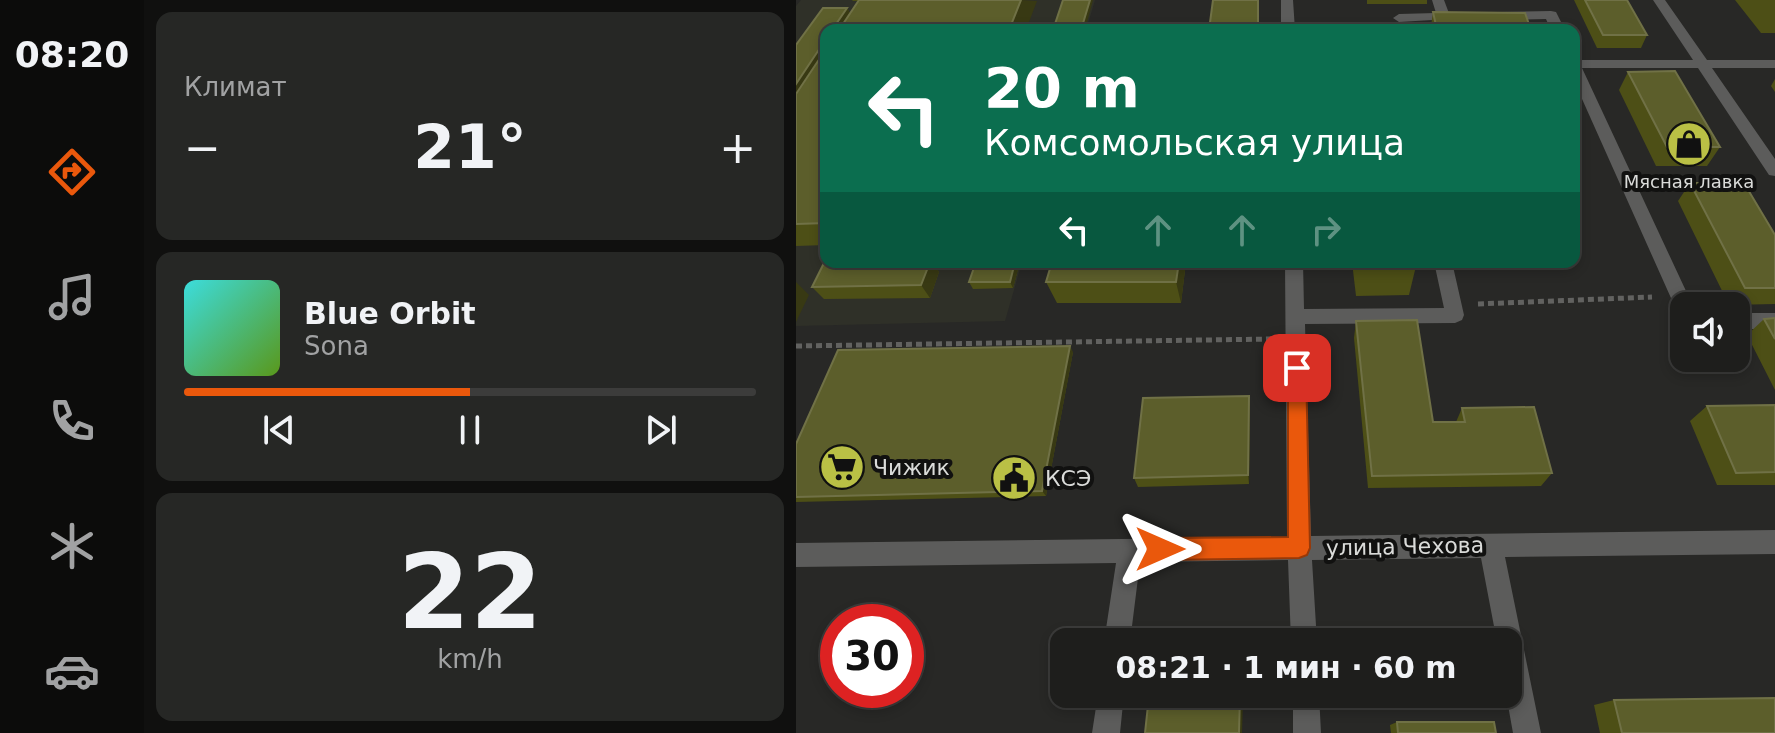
<!DOCTYPE html>
<html lang="ru">
<head>
<meta charset="utf-8">
<style>
	body { margin:0; font-family:"DejaVu Sans",sans-serif; background:#262725; color:#f1f3f6; height:100vh; display:flex; flex-direction:column; font-size:30px; white-space:nowrap }
	* { box-sizing:border-box; margin:0 }
	p { font-size:26px; color:#a1a2a3 }
	.icon { flex:none; width:44px; height:44px; fill:none; stroke:currentColor; stroke-width:2; stroke-linecap:round; stroke-linejoin:round }
	.map { position:relative; flex:1; overflow:hidden }
	.panel { display:flex; flex-direction:column; gap:12px; padding:12px; background:#10100f; width:652px }
	.panel>* { flex:none }
	.banner { position:absolute; left:24px; top:24px; width:760px; height:244px; border-radius:16px; box-shadow:0 4px 12px #0003,0 0 0 2px #3c3c3b; background:#0b6e4f; color:#fff; overflow:hidden }
	.buttons { position:absolute; left:874px; top:292px; display:grid; gap:16px }
	.buttons a { display:grid; place-items:center; width:80px; height:80px; border-radius:16px; background:#1e1e1c; box-shadow:0 4px 12px #0003,0 0 0 2px #3c3c3b; font-size:40px }
	.speed { position:absolute; left:24px; top:604px; display:flex; gap:16px; font-size:40px; font-weight:700; text-align:center }
	.speed>* { display:grid; place-content:center; width:104px; height:104px; border-radius:50%; background:#1e1e1c; box-shadow:0 4px 12px #0003,0 0 0 2px #3c3c3b; line-height:1 }
	.speed .limit { border:12px solid #d22; background:#fff; color:#111 }
	.pin { position:absolute; display:grid; place-items:center; width:68px; height:68px; color:#fff; margin:-34px; border-radius:16px; box-shadow:0 4px 12px #0006 }
	.me { position:absolute; width:88px; margin:-44px; rotate:90deg; stroke-linejoin:round; filter:drop-shadow(0 0 6px #0008) }
	.turn { display:flex; align-items:center; gap:28px; height:168px; padding:0 32px; font-size:36px }
	.turn .icon { width:104px; height:104px; stroke-width:2.5 }
	.turn b { display:block; font-size:56px; line-height:68px }
	.lanes { display:flex; align-items:center; height:76px; padding:0 32px; background:#0003; justify-content:center; gap:40px; direction:ltr }
	.lanes .off { opacity:.35 }
	.big { font-size:60px; font-weight:700; line-height:1.1 }
	.panel .tile { flex:1; display:flex; flex-direction:column; justify-content:center; gap:12px; min-width:0; padding:0 28px; border-radius:16px; background:#262725 }
	.panel .dial { align-items:center; gap:0 }
	.dial b { font-size:104px; line-height:1 }
	.song { display:flex; align-items:center; gap:24px }
	.cover { width:96px; height:96px; border-radius:12px; background:linear-gradient(135deg,hsl(180 70% 55%),hsl(90 70% 35%)) }
	.played { height:8px; border-radius:4px; background:linear-gradient(90deg,#ea580c 50%,#3c3c3b 50%) }
	.keys { display:flex; justify-content:space-around; direction:ltr }
	.heat { display:flex; justify-content:space-between; align-items:center; font-size:44px; direction:ltr }
	.trip { position:absolute; left:254px; top:628px; width:472px; height:80px; border-radius:16px; background:#1e1e1c; box-shadow:0 4px 12px #0003,0 0 0 2px #3c3c3b; font-weight:700; line-height:80px; text-align:center }
	main { display:flex; flex:1; min-height:0 }
	.menu { display:flex; flex-direction:column; width:144px; justify-content:space-around; align-items:center; background:#0c0c0b; color:#a1a2a3 }
	.menu .icon { width:56px; height:56px }
	.menu .selected { color:#ea580c }
	.menu b { font-size:36px; color:#f1f3f6 }
	.map>svg:first-child { display:block }
</style>
</head>
<body>
<main>
<nav class="menu">
<b>08:20</b>
<svg class="icon selected" aria-label="directions" viewBox="0 0 24 24"><path d="M12 3l9 9-9 9-9-9zM9 14v-3h6M13 9l2 2-2 2"/></svg>
<svg class="icon" aria-label="music" viewBox="0 0 24 24"><path d="M9 18V5l10-2v13"/><circle cx="6" cy="18" r="3"/><circle cx="16" cy="16" r="3"/></svg>
<svg class="icon" aria-label="phone" viewBox="0 0 24 24"><path d="M5 4h4l2 5-3 2q2 4 5 5l2-3 5 2v4C11 20 4 13 5 4z"/></svg>
<svg class="icon" aria-label="climate" viewBox="0 0 24 24"><path d="M12 3v18M4 7l16 10M4 17L20 7"/></svg>
<svg class="icon" aria-label="car" viewBox="0 0 24 24"><path d="M5 17H2v-5l4-1 3-4h7l3 4 3 1v5h-3M9 17h6M6 11h13"/><circle cx="7" cy="17" r="2"/><circle cx="17" cy="17" r="2"/></svg>
</nav>
<section class="panel">
<div class="tile"><p>Климат</p>
<div class="heat"><a>−</a><b class="big">21°</b><a>+</a></div>
</div>
<div class="tile">
<div class="song"><i class="cover"></i><div><b>Blue Orbit</b><p>Sona</p></div></div>
<div class="played"></div>
<div class="keys"><svg class="icon" aria-label="previous" viewBox="0 0 24 24"><path d="M18 5L8 12l10 7zM5 5v14"/></svg><svg class="icon" aria-label="pause" viewBox="0 0 24 24"><path d="M8 5v14M16 5v14"/></svg><svg class="icon" aria-label="next" viewBox="0 0 24 24"><path d="M6 5l10 7-10 7zM19 5v14"/></svg></div>
</div>
<div class="tile dial"><b>22</b><p>km/h</p></div>
</section>
<div class="map">
<svg width="979" height="733" viewBox="0 0 979 733">
	<rect width="100%" height="100%" fill="#282826"/>
	<path fill="#2f3028" d="M5,0H299L290,30H30V262H226L209,321L0,326V6Z"/>
	<g fill="none" stroke-linecap="round" stroke-linejoin="round">
		<path stroke="#626260" stroke-width="5" stroke-dasharray="6 4" stroke-linecap="butt" d="M682,304L856,297
			M0,346L476,339"/>
		<path fill="#5c5c5b" fill-rule="evenodd" d="M485,0H497L499,30H485Z
			M636,0H648L654,16L653,19L603,22L597,18L603,14L640,13Z
			M857,0H869L911,60H979V68H916L979,159V176L973,175L902,68H786L897,306H888V314L881,312L879,307L778,81V60H897Z
			M755,11L760,12L769,30H755L750,19L704,20L698,16L704,12Z
			M489,262H507L508,309L648,308L638,262H656L668,315L666,320L659,323L509,324L515,536L979,530V554L709,557L745,733H717L710,694L712,642H701L685,558L516,560L521,642H495L492,560L344,562L334,642H308L320,563L0,567V543L491,537Z
			M940,313H979V329H940Z
			M302,694H328L324,733H296Z
			M497,694H523L525,733H497Z"/>
	</g>
	<path fill="#4d4f16" d="M56,0L241,1L30,30V245L0,246V45L51,8L54,13L62,1H57Z
		M571,0H631V4H571Z
		M778,0H831L851,35L845,48H801Z
		M939,0H979V33H965Z
		M637,12L735,30H636L635,26Z
		M832,72L924,147L911,166H860L823,90Z
		M979,79V92L975,86Z
		M894,183L979,235V304L933,305L882,201Z
		M30,262H136L143,272L134,298L28,299L16,287Z
		M224,262L217,288L177,289L173,282Z
		M256,262H390L385,303H261L250,282Z
		M556,262H620V266L613,295L560,296Z
		M979,318V390L951,335L968,319Z
		M560,321L637,422H660L666,408L756,473L745,486L572,488L558,338Z
		M277,352L250,496L0,502V444Z
		M979,405V485H921L894,421L911,406Z
		M454,406L453,484L342,487L338,478Z
		M818,700L979,733H804L798,705Z
		M601,722L700,733H595L594,725Z"/>
	<path fill="#383913" d="M225,0L241,1L230,30H213Z
		M294,0H297L289,30H285Z
		M51,8L55,14L45,30H36Z
		M30,39V53L0,98V84Z
		M134,262H136L143,272L134,298L125,285Z
		M219,262H224L217,288L214,282Z
		M383,262H390L385,303L380,282Z
		M0,282L13,295L0,322Z
		M274,346L277,352L250,496L246,491Z
		M453,396L454,406L453,484L452,475Z
		M444,696L447,701L446,733H443Z"/>
	<path fill="#5c5e2b" stroke="#707146" stroke-width="2" d="M63,0H225L213,30H43Z
		M267,0H294L285,30H257Z
		M417,0H462V30H413Z
		M789,0H831L851,35H807Z
		M27,8H51L36,30H30V39L0,84V45Z
		M637,12L729,13L735,30H641Z
		M30,49V223L0,224V94Z
		M879,71L924,147H871L832,72Z
		M894,183H948L979,235V288H949Z
		M29,261L30,262H134L125,285L16,287Z
		M180,262H219L214,282H173Z
		M256,262H383L380,282H250Z
		M563,262H620V266L564,267Z
		M979,318V339L968,319Z
		M621,320L637,422H669L666,408L738,407L756,473L576,476L560,321Z
		M274,346L246,491L0,497V444L42,350Z
		M453,396L452,475L338,478L347,398Z
		M979,405V472L940,473L911,406Z
		M353,696H444L443,733H349Z
		M979,698V733H826L818,700Z
		M601,722H698L700,733H602Z"/>
	<path fill="#ea580c" stroke="#983908" stroke-width="2" d="M501,361L507,363L510,368L514,548L511,555L503,558L364,560L357,557L354,549L357,542L364,538L492,537V368L495,363Z"/>
	<defs>
		<g id="shop-disc" transform="scale(2.3)"><circle r="9.5" fill="#bac045" stroke="#111110"/><path d="M-5-2.5h2.3a2.7 3.5 0 0 1 5.4 0H5L5.5 6h-11ZM-1.5-2.5h3a1.5 2.3 0 0 0-3 0Z" fill="#111"/></g>
		<g id="supermarket-disc" transform="scale(2.3)"><circle r="9.5" fill="#bac045" stroke="#111110"/><path d="M-6-5.5h2.5l.6 2H6L4.5 2H-2.5L-4.4-4H-6ZM-1.5 3.2a1.3 1.3 0 1 0 .1 0ZM3 3.2a1.3 1.3 0 1 0 .1 0Z" fill="#111"/></g>
		<g id="civic-disc" transform="scale(2.3)"><circle r="9.5" fill="#bac045" stroke="#111110"/><path d="M-.6-6.5H3V-4.5H.6V-3L4-1V1h2V6H-6V1h2V-1L-.6-3ZM-1.2 2.5V6h2.4V2.5Z" fill="#111"/></g>
	</defs>
	<g fill-rule="evenodd">
		<use href="#shop-disc" x="893" y="144"/>
		<use href="#supermarket-disc" x="46" y="467"/>
		<use href="#civic-disc" x="218" y="478"/>
	</g>
	<g text-anchor="middle" stroke-width="8" stroke-linejoin="round" paint-order="stroke">
		<g font-size="18" fill="#dadbd9" stroke="#111110">
			<text x="893" y="188">Мясная лавка</text>
		</g>
		<g font-size="22" fill="#dadbd9" stroke="#111110" text-anchor="start">
			<text x="77" y="475">Чижик</text>
			<text x="249" y="486">КСЭ</text>
		</g>
		<g font-size="22" fill="#dadbd9" stroke="#111110">
			<text transform="translate(609 546) rotate(-1)" y="8">улица Чехова</text>
		</g>
	</g>
</svg>
<div class="buttons">
<a><svg class="icon" aria-label="sound" viewBox="0 0 24 24"><path d="M4 9h4l5-4v14l-5-4H4zM17 9q2 3 0 6"/></svg></a>
</div>
<div class="speed"><div class="limit">30</div></div>
<div class="pin" style="left:501px;top:368px;background:#d93025"><svg class="icon" aria-label="arrive" viewBox="0 0 24 24"><path d="M6 21V4h12l-3 4 3 4H6"/></svg></div>
<svg class="me" style="left:364px;top:549px" viewBox="-20 -20 40 40"><path d="M0-17L14 15 0 8-14 15z" fill="#ea580c" stroke="#fff" stroke-width="4"/></svg>
<div class="trip">08:21 · 1 мин · 60 m</div>
<div class="banner">
<div class="turn"><svg class="icon" aria-label="left" viewBox="0 0 24 24"><path d="M17 20v-9H6M10 6l-5 5 5 5"/></svg><div><b>20 m</b>Комсомольская улица</div></div>
<div class="lanes"><svg class="icon" aria-label="left" viewBox="0 0 24 24"><path d="M17 20v-9H6M10 6l-5 5 5 5"/></svg><svg class="icon off" aria-label="ahead" viewBox="0 0 24 24"><path d="M12 20V5M6 11l6-6 6 6"/></svg><svg class="icon off" aria-label="ahead" viewBox="0 0 24 24"><path d="M12 20V5M6 11l6-6 6 6"/></svg><svg class="icon off" aria-label="right" viewBox="0 0 24 24"><path d="M7 20v-9h11M14 6l5 5-5 5"/></svg></div>
</div>
</div>
</main>
</body>
</html>
